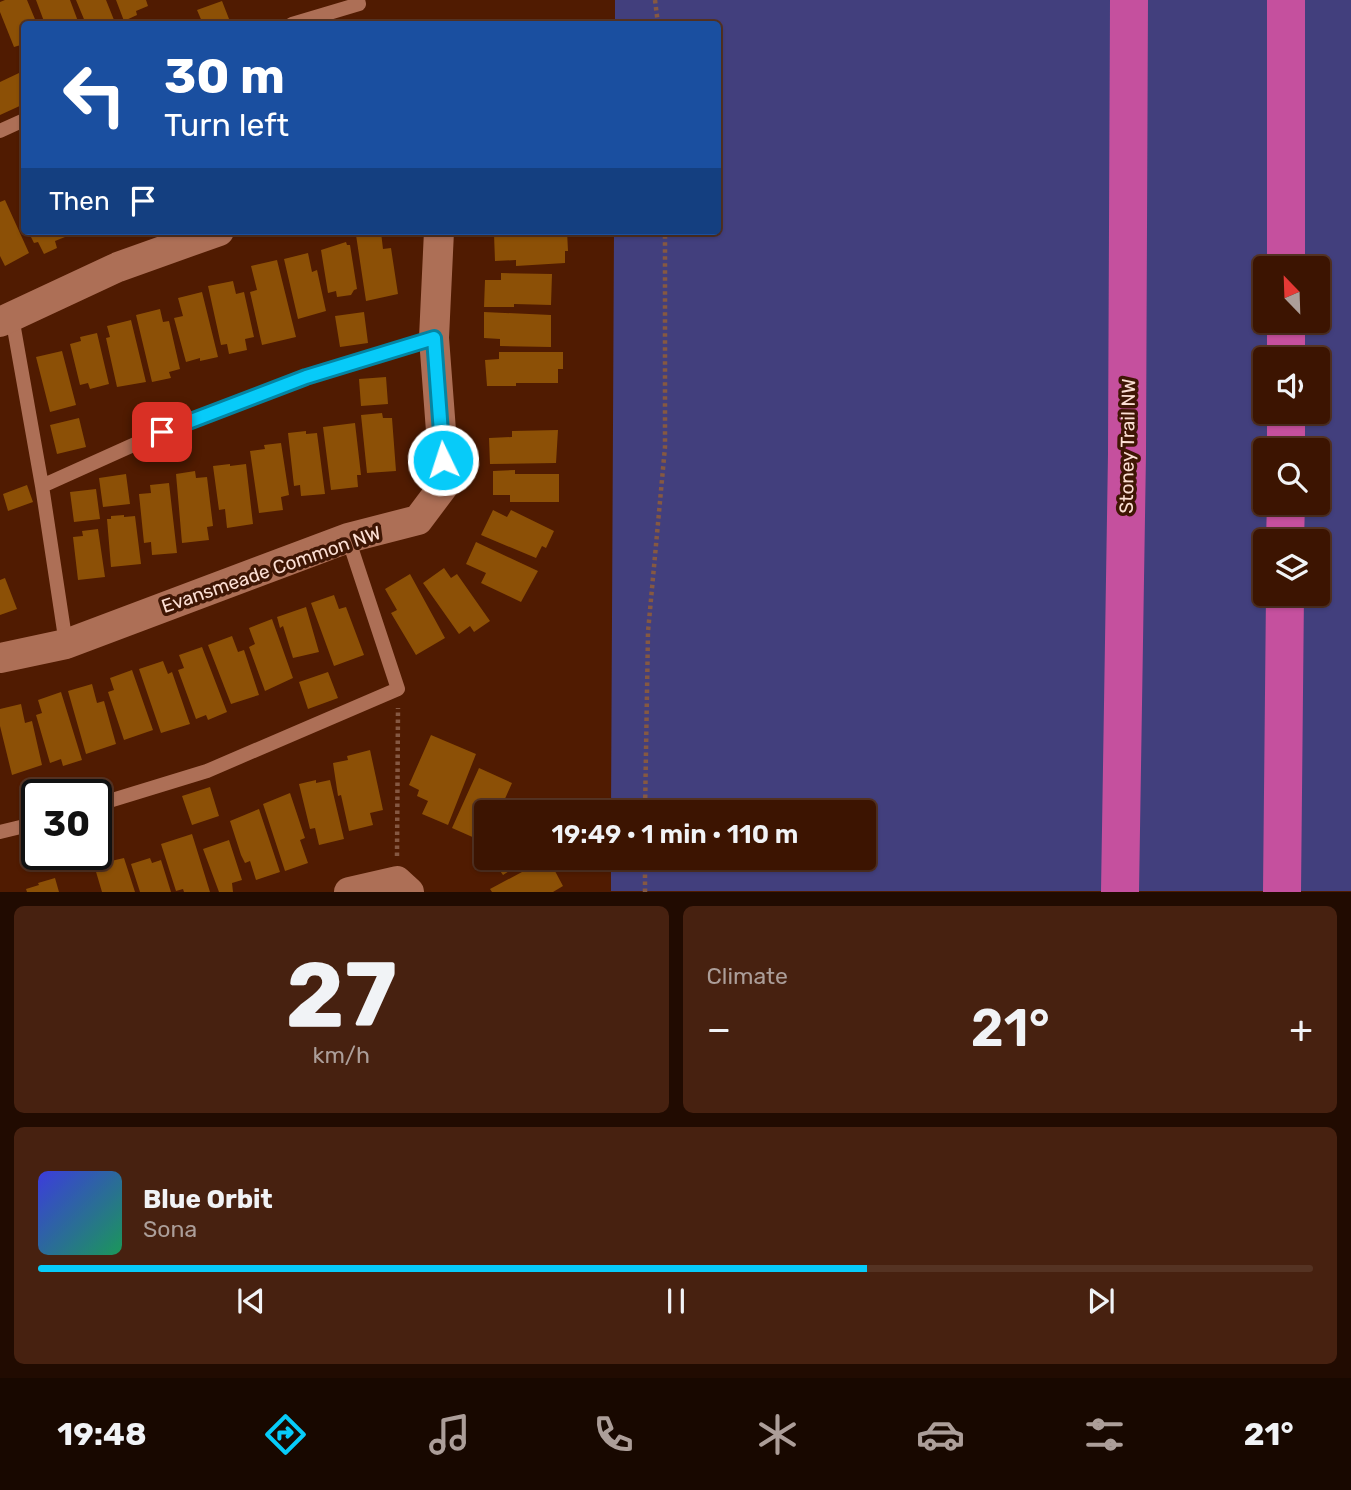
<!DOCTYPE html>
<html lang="en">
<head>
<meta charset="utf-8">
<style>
	body { margin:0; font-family:Rubik,sans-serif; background:#472110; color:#f1f3f6; height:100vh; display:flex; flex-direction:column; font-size:26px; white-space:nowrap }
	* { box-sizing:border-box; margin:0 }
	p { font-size:23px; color:#ac9e99 }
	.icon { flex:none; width:38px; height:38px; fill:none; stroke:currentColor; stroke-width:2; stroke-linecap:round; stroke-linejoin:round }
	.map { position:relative; height:892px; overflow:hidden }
	.side { display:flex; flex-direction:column; gap:14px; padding:14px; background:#210b01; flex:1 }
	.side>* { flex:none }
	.guide { position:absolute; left:21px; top:21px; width:700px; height:214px; border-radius:7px; box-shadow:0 2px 5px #0004,0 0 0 2px #553323; background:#1a4fa0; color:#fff; overflow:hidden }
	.needle { width:46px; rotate:337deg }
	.controls { position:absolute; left:1253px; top:256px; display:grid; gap:14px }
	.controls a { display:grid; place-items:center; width:77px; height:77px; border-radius:7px; background:#3c1401; box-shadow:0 2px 5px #0004,0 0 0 2px #553323; font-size:35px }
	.speed { position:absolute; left:21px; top:779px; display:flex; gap:14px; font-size:35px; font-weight:700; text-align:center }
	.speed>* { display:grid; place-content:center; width:91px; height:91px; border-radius:50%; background:#3c1401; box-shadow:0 2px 5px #0004,0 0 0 2px #553323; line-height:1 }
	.speed .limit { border:4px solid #111; border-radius:10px; background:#fff; color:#111 }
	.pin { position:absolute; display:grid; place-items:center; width:60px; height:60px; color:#fff; margin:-30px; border-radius:14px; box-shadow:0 4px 10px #0006 }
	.me { position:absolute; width:77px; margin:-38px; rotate:356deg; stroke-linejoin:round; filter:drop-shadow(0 0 5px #0008) }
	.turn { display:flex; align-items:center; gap:24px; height:147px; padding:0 28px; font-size:32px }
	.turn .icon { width:91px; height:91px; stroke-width:2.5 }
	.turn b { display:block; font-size:49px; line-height:60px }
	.then { display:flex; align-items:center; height:66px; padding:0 28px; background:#0003; gap:14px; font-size:26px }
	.big { font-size:52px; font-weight:600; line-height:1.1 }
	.side .widget { flex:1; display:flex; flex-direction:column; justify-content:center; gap:10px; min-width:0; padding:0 24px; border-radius:10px; background:#472110 }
	.side .dial { align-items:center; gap:0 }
	.dial b { font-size:91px; line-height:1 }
	.song { display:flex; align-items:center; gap:21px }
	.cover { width:84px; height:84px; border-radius:10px; background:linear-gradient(135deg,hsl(240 70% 55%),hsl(150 70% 35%)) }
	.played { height:7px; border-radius:4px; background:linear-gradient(90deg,#07cbf9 65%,#553323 65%) }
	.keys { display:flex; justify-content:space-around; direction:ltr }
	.heat { display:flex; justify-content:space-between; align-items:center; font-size:38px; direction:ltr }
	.side .tiles { flex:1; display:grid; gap:14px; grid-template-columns:1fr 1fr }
	.widget:last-child { grid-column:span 2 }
	.trip { position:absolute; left:474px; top:800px; width:402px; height:70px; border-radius:7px; background:#3c1401; box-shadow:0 2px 5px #0004,0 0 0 2px #553323; font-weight:600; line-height:70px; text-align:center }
	.tab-bar { display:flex; height:112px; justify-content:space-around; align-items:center; background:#180800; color:#ac9e99 }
	.tab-bar .icon { width:49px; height:49px }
	.tab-bar .active { color:#07cbf9 }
	.tab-bar b { font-size:32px; color:#f1f3f6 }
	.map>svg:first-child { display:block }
</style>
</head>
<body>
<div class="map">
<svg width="1351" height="892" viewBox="0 0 1351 892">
	<rect width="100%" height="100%" fill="#501b01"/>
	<path fill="#423f7d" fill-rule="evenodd" d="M615,0H1351V891H611V858H864V812H611L614,231H718V24H615ZM1265,268H1318V320H1265ZM1265,359H1318V411H1265ZM1265,450H1318V502H1265ZM1265,541H1318V593H1265Z"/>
	<path fill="#8c5006" d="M5,0H27L37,24H24V44L14,47L0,12V2Z
		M36,0H70L79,24H45Z
		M76,0H106L114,20L103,24H86Z
		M116,0H146L148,6L136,11L137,15L124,21Z
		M222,1L231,24H203L197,10Z
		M19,73L24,86V104L0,115V82Z
		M5,200L29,253L5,266L0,256V202Z
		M28,231H62L65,237L55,241L57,248L44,254L38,242L34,243Z
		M553,231H567L568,251H565V263L516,266V260L495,261L494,234Z
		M381,232L383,249L391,248L398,294L366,301L356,235Z
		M346,242L347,245H350L357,289L354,290L351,295L337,297L336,291L328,293L321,250Z
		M308,253L312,272L317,270L326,311L298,319L284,259Z
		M277,260L296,337L262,345L250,292L257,290L251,266Z
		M501,273L552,274L551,305L514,304V307H484L485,280H501Z
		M233,281L236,294L244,292L254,337L245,339L247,350L229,354L227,344L221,345L208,286Z
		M202,292L218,357L200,361V358L186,362L174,318L183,316L178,298Z
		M160,309L163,322L169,321L180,369L169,372L171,378L152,382L136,315Z
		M364,312L368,343L340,347L335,316Z
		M484,312L551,315V347L500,346V339L484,338Z
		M131,320L146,382L117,387L106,338L110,337L107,326Z
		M97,333L109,384L90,389L88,383L80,385L70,344L81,341L80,337Z
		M62,351L76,405L50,412L36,357Z
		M499,352H563V369H558V383H516V386H487L485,360L499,359Z
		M386,377L388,404L361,406L359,379Z
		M382,413L383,418H392L396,471L367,473L361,415Z
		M79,418L86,447L57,454L50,425Z
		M355,423L361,475H357L358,487L331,490L323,427Z
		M558,430L556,463L490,464L489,438L512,437V431Z
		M306,431V434L317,433L325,494L301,496L300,485L294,486L288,433Z
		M281,443L289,495L281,497L283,510L259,513L250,451L265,449L264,445Z
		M230,464V466L246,464L253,524L227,528L225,509L219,510L213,466Z
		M515,470V474H559V502H510V495H493V471Z
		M195,471L196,478L207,477L213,526L207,527L209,540L182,543L176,474Z
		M126,474L130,504L103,507L99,478Z
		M169,483L177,553L152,555L151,542L144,543L139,494L151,493L150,485Z
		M27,485L33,502L8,511L3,494Z
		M96,489L100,519L74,522L70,492Z
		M493,510L507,517L511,510L554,531L546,548L542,546L536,558L481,535Z
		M124,515V517L135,516L141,564L111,567L107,519H111V516Z
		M98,529L105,577L78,580L73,537L83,536L82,531Z
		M476,542L538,571L521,602L481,583L486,573L466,564Z
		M444,568L451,578L457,574L490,621L474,632L470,626L459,634L423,583Z
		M410,574L445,638L416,655L391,613L397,610L385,589Z
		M5,578L17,609L0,615V580Z
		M334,595L339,609L346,607L364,655L334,666L311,603Z
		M306,607L319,652L293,658L283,626L280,628L277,617Z
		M272,619L293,678L265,691L249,647L255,644L249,628Z
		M232,636L238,652L244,650L259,695L231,704L208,645Z
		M202,647L227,712L208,720L206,715L196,719L178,670L184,668L179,655Z
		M163,661L168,674L172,672L190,724L161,733L139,669Z
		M132,670L153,730L124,740L108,692L114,690L110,678Z
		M328,672L338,698L308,709L299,682Z
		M92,684L97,703L104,701L116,744L86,754L68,691Z
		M61,692L82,760L63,766L61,759L50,763L36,715L42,713L38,700Z
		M21,704L25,723L32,721L42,765L12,775L0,726V709Z
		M431,735L476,754L448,825L422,814L428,801L417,796L419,790L409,785Z
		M370,750L383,810L370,813L373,825L349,831L341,795L338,796L333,763L348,760L347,756Z
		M479,768L512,783L499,812H486V822L485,821L477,839L452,828Z
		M316,780V783L330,780L344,839L319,845L315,828L310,829L299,784Z
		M210,787L219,816L192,825L182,796Z
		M290,793L305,838L300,840L308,863L285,871L263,804Z
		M538,801L545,812H521Z
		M259,809L280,872L256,880L250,861L245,863L241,855L230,821Z
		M192,834L210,892H184L183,889L176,891L161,844Z
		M229,840L242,880L232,883L233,892H219L203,849Z
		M51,854H81L84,862L56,871Z
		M124,858L135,892H102L94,865Z
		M150,858L152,863L161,860L171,892H140L131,864Z
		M491,858H530L503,875Z
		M548,858L563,886L553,892H492L490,889Z
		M55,878L59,892H27L26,889L39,885L38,883Z"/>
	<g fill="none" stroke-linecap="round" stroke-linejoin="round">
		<path stroke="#855842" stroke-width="4.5" stroke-dasharray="3.5 3.5" stroke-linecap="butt" d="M655,0L658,24
			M645,812L648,632L665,447V231
			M397,856L398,708
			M645,892V858"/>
		<path stroke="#ad6f56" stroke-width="14" d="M292,24L359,4L358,0
			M0,131L24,120
			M12,317L42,486L66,644
			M42,486L162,432L306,377L434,338
			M96,805L207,771L398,689L348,538
			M0,832L37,823"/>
		<path stroke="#ad6f56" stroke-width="30" d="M0,322L118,267L219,231
			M0,658L66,644L348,538L418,520L445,484L434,338L439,231
			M349,892L397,881L409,892"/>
		<path stroke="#c5509e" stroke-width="38" d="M1286,0V268
			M1286,359V320
			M1286,450V411
			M1285,541L1286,502
			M1120,892L1127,454L1129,0
			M1282,892L1285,593"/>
	</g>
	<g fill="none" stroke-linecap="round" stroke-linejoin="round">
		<g stroke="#0584a2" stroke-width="18">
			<path id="route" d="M162,432L306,377L434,338L443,460"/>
		</g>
		<use href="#route" stroke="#07cbf9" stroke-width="12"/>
	</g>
	<g text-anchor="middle" stroke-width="7" stroke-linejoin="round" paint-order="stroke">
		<g font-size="19" fill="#fcdfd4" stroke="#3f1604">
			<text transform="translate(1127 446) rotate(-89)" y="7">Stoney Trail NW</text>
			<text transform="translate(271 569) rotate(-19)" y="7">Evansmeade Common NW</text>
		</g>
	</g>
</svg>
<div class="controls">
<a><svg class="needle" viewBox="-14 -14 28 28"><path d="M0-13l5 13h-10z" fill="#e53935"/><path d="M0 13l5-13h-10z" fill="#ac9e99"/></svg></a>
<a><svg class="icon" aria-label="sound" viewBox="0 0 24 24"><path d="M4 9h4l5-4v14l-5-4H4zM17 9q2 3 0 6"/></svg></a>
<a><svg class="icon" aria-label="search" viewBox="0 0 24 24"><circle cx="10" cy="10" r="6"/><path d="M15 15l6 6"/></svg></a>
<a><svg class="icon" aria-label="layers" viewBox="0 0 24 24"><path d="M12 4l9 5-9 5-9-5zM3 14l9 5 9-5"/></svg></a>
</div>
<div class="speed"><div class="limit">30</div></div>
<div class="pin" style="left:162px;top:432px;background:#d93025"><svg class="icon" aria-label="arrive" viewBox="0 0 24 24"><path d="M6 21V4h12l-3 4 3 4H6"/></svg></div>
<svg class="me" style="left:443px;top:460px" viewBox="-20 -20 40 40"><circle r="17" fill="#07cbf9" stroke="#fff" stroke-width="3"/><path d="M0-11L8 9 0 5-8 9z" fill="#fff"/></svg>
<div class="trip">19:49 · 1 min · 110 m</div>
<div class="guide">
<div class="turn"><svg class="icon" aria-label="left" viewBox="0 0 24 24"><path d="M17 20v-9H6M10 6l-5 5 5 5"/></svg><div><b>30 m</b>Turn left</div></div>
<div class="then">Then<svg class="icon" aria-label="arrive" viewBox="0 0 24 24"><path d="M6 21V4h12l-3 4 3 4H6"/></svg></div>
</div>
</div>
<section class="side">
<div class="tiles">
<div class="widget dial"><b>27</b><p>km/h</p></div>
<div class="widget"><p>Climate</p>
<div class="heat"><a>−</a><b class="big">21°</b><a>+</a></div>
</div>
<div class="widget">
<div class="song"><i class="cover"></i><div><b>Blue Orbit</b><p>Sona</p></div></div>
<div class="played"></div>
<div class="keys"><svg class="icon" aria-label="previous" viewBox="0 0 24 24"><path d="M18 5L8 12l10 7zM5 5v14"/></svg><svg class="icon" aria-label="pause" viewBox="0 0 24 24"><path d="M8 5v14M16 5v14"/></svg><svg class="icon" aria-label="next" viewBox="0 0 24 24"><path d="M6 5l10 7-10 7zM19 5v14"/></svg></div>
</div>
</div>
</section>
<nav class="tab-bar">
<b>19:48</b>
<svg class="icon active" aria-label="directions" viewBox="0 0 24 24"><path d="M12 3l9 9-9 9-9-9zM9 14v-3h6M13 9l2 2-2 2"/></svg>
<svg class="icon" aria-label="music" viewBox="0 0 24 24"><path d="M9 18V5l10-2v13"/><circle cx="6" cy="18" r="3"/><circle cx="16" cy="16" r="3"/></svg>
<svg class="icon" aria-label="phone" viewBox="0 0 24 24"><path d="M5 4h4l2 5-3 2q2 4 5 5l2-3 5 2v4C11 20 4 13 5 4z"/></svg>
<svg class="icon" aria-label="climate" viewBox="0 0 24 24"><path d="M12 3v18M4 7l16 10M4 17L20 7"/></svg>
<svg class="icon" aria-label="car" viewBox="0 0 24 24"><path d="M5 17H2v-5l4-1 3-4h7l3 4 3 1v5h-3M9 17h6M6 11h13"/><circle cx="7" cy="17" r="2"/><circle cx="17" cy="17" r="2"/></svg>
<svg class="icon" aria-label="filters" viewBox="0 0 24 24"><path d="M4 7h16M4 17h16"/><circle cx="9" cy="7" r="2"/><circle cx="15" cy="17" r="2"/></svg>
<b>21°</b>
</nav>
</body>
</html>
